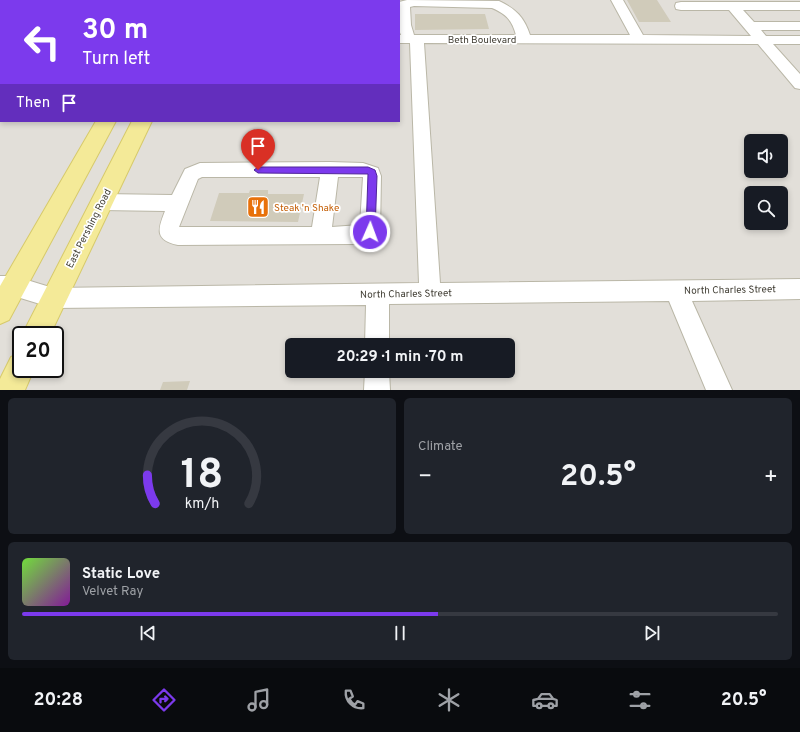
<!DOCTYPE html>
<html lang="en">
<head>
<meta charset="utf-8">
<style>
	body { margin:0; font-family:Overpass,sans-serif; background:#20242c; color:#f1f3f6; height:100vh; display:flex; flex-direction:column; font-size:15px; white-space:nowrap }
	* { box-sizing:border-box; margin:0 }
	p { font-size:13px; color:#9ea1a6 }
	.icon { flex:none; width:22px; height:22px; fill:none; stroke:currentColor; stroke-width:2; stroke-linecap:round; stroke-linejoin:round }
	.map { position:relative; height:390px; overflow:hidden }
	.sheet { display:flex; flex-direction:column; gap:8px; padding:8px; background:#0d0f14; flex:1 }
	.sheet>* { flex:none }
	.banner { position:absolute; left:0px; top:0px; width:400px; height:122px; box-shadow:0 2px 6px #0003; background:#7c3aed; color:#fff; overflow:hidden }
	.tools { position:absolute; left:744px; top:134px; display:grid; gap:8px }
	.tools a { display:grid; place-items:center; width:44px; height:44px; border-radius:6px; background:#171b24; box-shadow:0 2px 6px #0003; font-size:20px }
	.speed { position:absolute; left:12px; top:326px; display:flex; gap:8px; font-size:20px; font-weight:700; text-align:center }
	.speed>* { display:grid; place-content:center; width:52px; height:52px; border-radius:50%; background:#171b24; box-shadow:0 2px 6px #0003; line-height:1 }
	.speed .limit { border:2px solid #111; border-radius:6px; background:#fff; color:#111 }
	.pin { position:absolute; display:grid; place-items:center; width:34px; height:34px; color:#fff; margin:-41px -17px; border-radius:50% 50% 50% 0; rotate:-45deg; box-shadow:0 0 4px #0007 }
	.pin .icon { rotate:45deg }
	.me { position:absolute; width:44px; margin:-22px; rotate:2deg; stroke-linejoin:round; filter:drop-shadow(0 0 3px #0008) }
	.turn { display:flex; align-items:center; gap:14px; height:84px; padding:0 16px; font-size:18px }
	.turn .icon { width:52px; height:52px; stroke-width:2.5 }
	.turn b { display:block; font-size:28px; line-height:34px }
	.then { display:flex; align-items:center; height:38px; padding:0 16px; background:#0003; gap:8px; font-size:15px }
	.big { font-size:30px; font-weight:700; line-height:1.1 }
	.sheet .tile { flex:1; display:flex; flex-direction:column; justify-content:center; gap:6px; min-width:0; padding:0 14px; border-radius:6px; background:#20242c }
	.sheet .dial { align-items:center; gap:0 }
	.dial svg { height:104px; overflow:visible; fill:none; stroke:#363941; stroke-width:7; stroke-linecap:round; text-anchor:middle }
	.dial text { fill:#f1f3f6; stroke:none }
	.song { display:flex; align-items:center; gap:12px }
	.cover { width:48px; height:48px; border-radius:6px; background:linear-gradient(135deg,hsl(100 70% 55%),hsl(290 70% 35%)) }
	.played { height:4px; border-radius:2px; background:linear-gradient(90deg,#7c3aed 55%,#363941 55%) }
	.keys { display:flex; justify-content:space-around; direction:ltr }
	.heat { display:flex; justify-content:space-between; align-items:center; font-size:22px; direction:ltr }
	.sheet .tiles { flex:1; display:grid; gap:8px; grid-template-columns:1fr 1fr }
	.tile:last-child { grid-column:span 2 }
	.trip { position:absolute; left:285px; top:338px; width:230px; height:40px; border-radius:6px; background:#171b24; box-shadow:0 2px 6px #0003; font-weight:700; line-height:40px; text-align:center }
	.tab-bar { display:flex; height:64px; justify-content:space-around; align-items:center; background:#090b0e; color:#9ea1a6 }
	.tab-bar .icon { width:28px; height:28px }
	.tab-bar .selected { color:#7c3aed }
	.tab-bar b { font-size:18px; color:#f1f3f6 }
	.map>svg:first-child { display:block }
</style>
</head>
<body>
<div class="map">
<svg width="800" height="390" viewBox="0 0 800 390">
	<rect width="100%" height="100%" fill="#f0eee4"/>
	<path fill="#e2dfd9" fill-rule="evenodd" d="M0,0H800V390H0ZM1,1H399V121H1ZM751,141H781V171H751ZM751,193H781V223H751ZM21,335H55V369H21ZM292,345H508V371H292Z"/>
	<path fill="#d0cbba" d="M627,0H657L671,22H639Z
		M415,14H485L489,29L415,30Z
		M250,190H268V194H304L298,222L210,221L219,193H249Z
		M190,381L187,390H160L163,382Z"/>
	<g fill="none" stroke-linecap="round" stroke-linejoin="round">
		<g stroke="#bab7a7" stroke-width="2">
			<path id="minor" d="M407,0L499,1C516,9 524,17 530,35H630L611,0H623L643,35L751,36L729,10H681L676,9L675,6L676,3L681,2H800V10H743L754,22H800V30H761L766,36H800V44H773L800,74V89L795,88L758,44L424,43L440,283L800,279V299L692,301L732,390H706L669,301L389,304V345H365L366,305L53,308L14,296H0V276H14L53,288L419,283L410,43H399V35H401L399,30V2ZM414,6L492,8C506,14 512,20 516,35H414L411,25L410,7Z
				M0,26H1L0,35Z
				M330,162L363,163L378,168L381,176L380,232L377,238L355,244L178,245C154,240 158,229 165,211L101,210L94,207L91,202L94,197L101,194L172,195L185,169L200,163ZM202,177H320L312,227H179L198,179ZM338,177H363L360,225L332,227Z
				M365,371H389L390,390H364Z"/>
		</g>
		<g stroke="#d7ca6b" stroke-width="2">
			<path id="major" d="M166,0H180V1H166Z
				M193,0H207V1H193Z
				M96,121H116L9,320L0,324V286Z
				M132,121H152L50,335H22Z
				M21,353V369H34L25,390H0V379L11,357Z"/>
		</g>
		<use href="#minor" fill="#fff" fill-rule="evenodd"/>
		<use href="#major" fill="#f4ea98" fill-rule="evenodd"/>
	</g>
	<path fill="#7c3aed" stroke="#51269a" d="M258,167H368L375,170L377,176L375,232L374,235L370,236L367,235L366,232L368,174L258,173L254,170Z"/>
	<defs>
		<g id="restaurant-square" transform="scale(1.15)"><rect x="-9" y="-9" width="18" height="18" rx="4" fill="#e8710a" stroke="#fff"/><path d="M-5-6h1v4h1v-4h1v4h1v-4h1v5L-1.5 .5V6h-2V.5L-5-1ZM5-6V6H3V1.5H1.5Q1.5-4 5-6Z" fill="#fff"/></g>
	</defs>
	<g fill-rule="evenodd">
		<use href="#restaurant-square" x="258" y="207"/>
	</g>
	<g text-anchor="middle" stroke-width="3.5" stroke-linejoin="round" paint-order="stroke">
		<g font-size="10" fill="#413e34" stroke="#fff">
			<text x="482" y="43">Beth Boulevard</text>
			<text transform="translate(88 228) rotate(-63)" y="4">East Pershing Road</text>
			<text transform="translate(730 289) rotate(-1)" y="4">North Charles Street</text>
			<text transform="translate(406 293) rotate(-1)" y="4">North Charles Street</text>
		</g>
		<g font-size="10" fill="#c56008" stroke="#fff" text-anchor="start">
			<text x="274" y="211">Steak 'n Shake</text>
		</g>
	</g>
</svg>
<div class="tools">
<a><svg class="icon" aria-label="sound" viewBox="0 0 24 24"><path d="M4 9h4l5-4v14l-5-4H4zM17 9q2 3 0 6"/></svg></a>
<a><svg class="icon" aria-label="search" viewBox="0 0 24 24"><circle cx="10" cy="10" r="6"/><path d="M15 15l6 6"/></svg></a>
</div>
<div class="speed"><div class="limit">20</div></div>
<div class="pin" style="left:258px;top:170px;background:#d93025"><svg class="icon" aria-label="arrive" viewBox="0 0 24 24"><path d="M6 21V4h12l-3 4 3 4H6"/></svg></div>
<svg class="me" style="left:370px;top:232px" viewBox="-20 -20 40 40"><circle r="17" fill="#7c3aed" stroke="#fff" stroke-width="3"/><path d="M0-11L8 9 0 5-8 9z" fill="#fff"/></svg>
<div class="trip">20:29 · 1 min · 70 m</div>
<div class="banner">
<div class="turn"><svg class="icon" aria-label="left" viewBox="0 0 24 24"><path d="M17 20v-9H6M10 6l-5 5 5 5"/></svg><div><b>30 m</b>Turn left</div></div>
<div class="then">Then<svg class="icon" aria-label="arrive" viewBox="0 0 24 24"><path d="M6 21V4h12l-3 4 3 4H6"/></svg></div>
</div>
</div>
<section class="sheet">
<div class="tiles">
<div class="tile dial"><svg viewBox="0 0 100 80">
<path d="M14 69A42 42 0 1 1 86 69"/>
<path d="M14 69A42 42 0 0 1 8 47" stroke="#7c3aed"/>
<text x="50" y="56" font-size="32" font-weight="700">18</text>
<text x="50" y="72" font-size="11">km/h</text>
</svg></div>
<div class="tile"><p>Climate</p>
<div class="heat"><a>−</a><b class="big">20.5°</b><a>+</a></div>
</div>
<div class="tile">
<div class="song"><i class="cover"></i><div><b>Static Love</b><p>Velvet Ray</p></div></div>
<div class="played"></div>
<div class="keys"><svg class="icon" aria-label="previous" viewBox="0 0 24 24"><path d="M18 5L8 12l10 7zM5 5v14"/></svg><svg class="icon" aria-label="pause" viewBox="0 0 24 24"><path d="M8 5v14M16 5v14"/></svg><svg class="icon" aria-label="next" viewBox="0 0 24 24"><path d="M6 5l10 7-10 7zM19 5v14"/></svg></div>
</div>
</div>
</section>
<nav class="tab-bar">
<b>20:28</b>
<svg class="icon selected" aria-label="directions" viewBox="0 0 24 24"><path d="M12 3l9 9-9 9-9-9zM9 14v-3h6M13 9l2 2-2 2"/></svg>
<svg class="icon" aria-label="music" viewBox="0 0 24 24"><path d="M9 18V5l10-2v13"/><circle cx="6" cy="18" r="3"/><circle cx="16" cy="16" r="3"/></svg>
<svg class="icon" aria-label="phone" viewBox="0 0 24 24"><path d="M5 4h4l2 5-3 2q2 4 5 5l2-3 5 2v4C11 20 4 13 5 4z"/></svg>
<svg class="icon" aria-label="climate" viewBox="0 0 24 24"><path d="M12 3v18M4 7l16 10M4 17L20 7"/></svg>
<svg class="icon" aria-label="car" viewBox="0 0 24 24"><path d="M5 17H2v-5l4-1 3-4h7l3 4 3 1v5h-3M9 17h6M6 11h13"/><circle cx="7" cy="17" r="2"/><circle cx="17" cy="17" r="2"/></svg>
<svg class="icon" aria-label="filters" viewBox="0 0 24 24"><path d="M4 7h16M4 17h16"/><circle cx="9" cy="7" r="2"/><circle cx="15" cy="17" r="2"/></svg>
<b>20.5°</b>
</nav>
</body>
</html>
